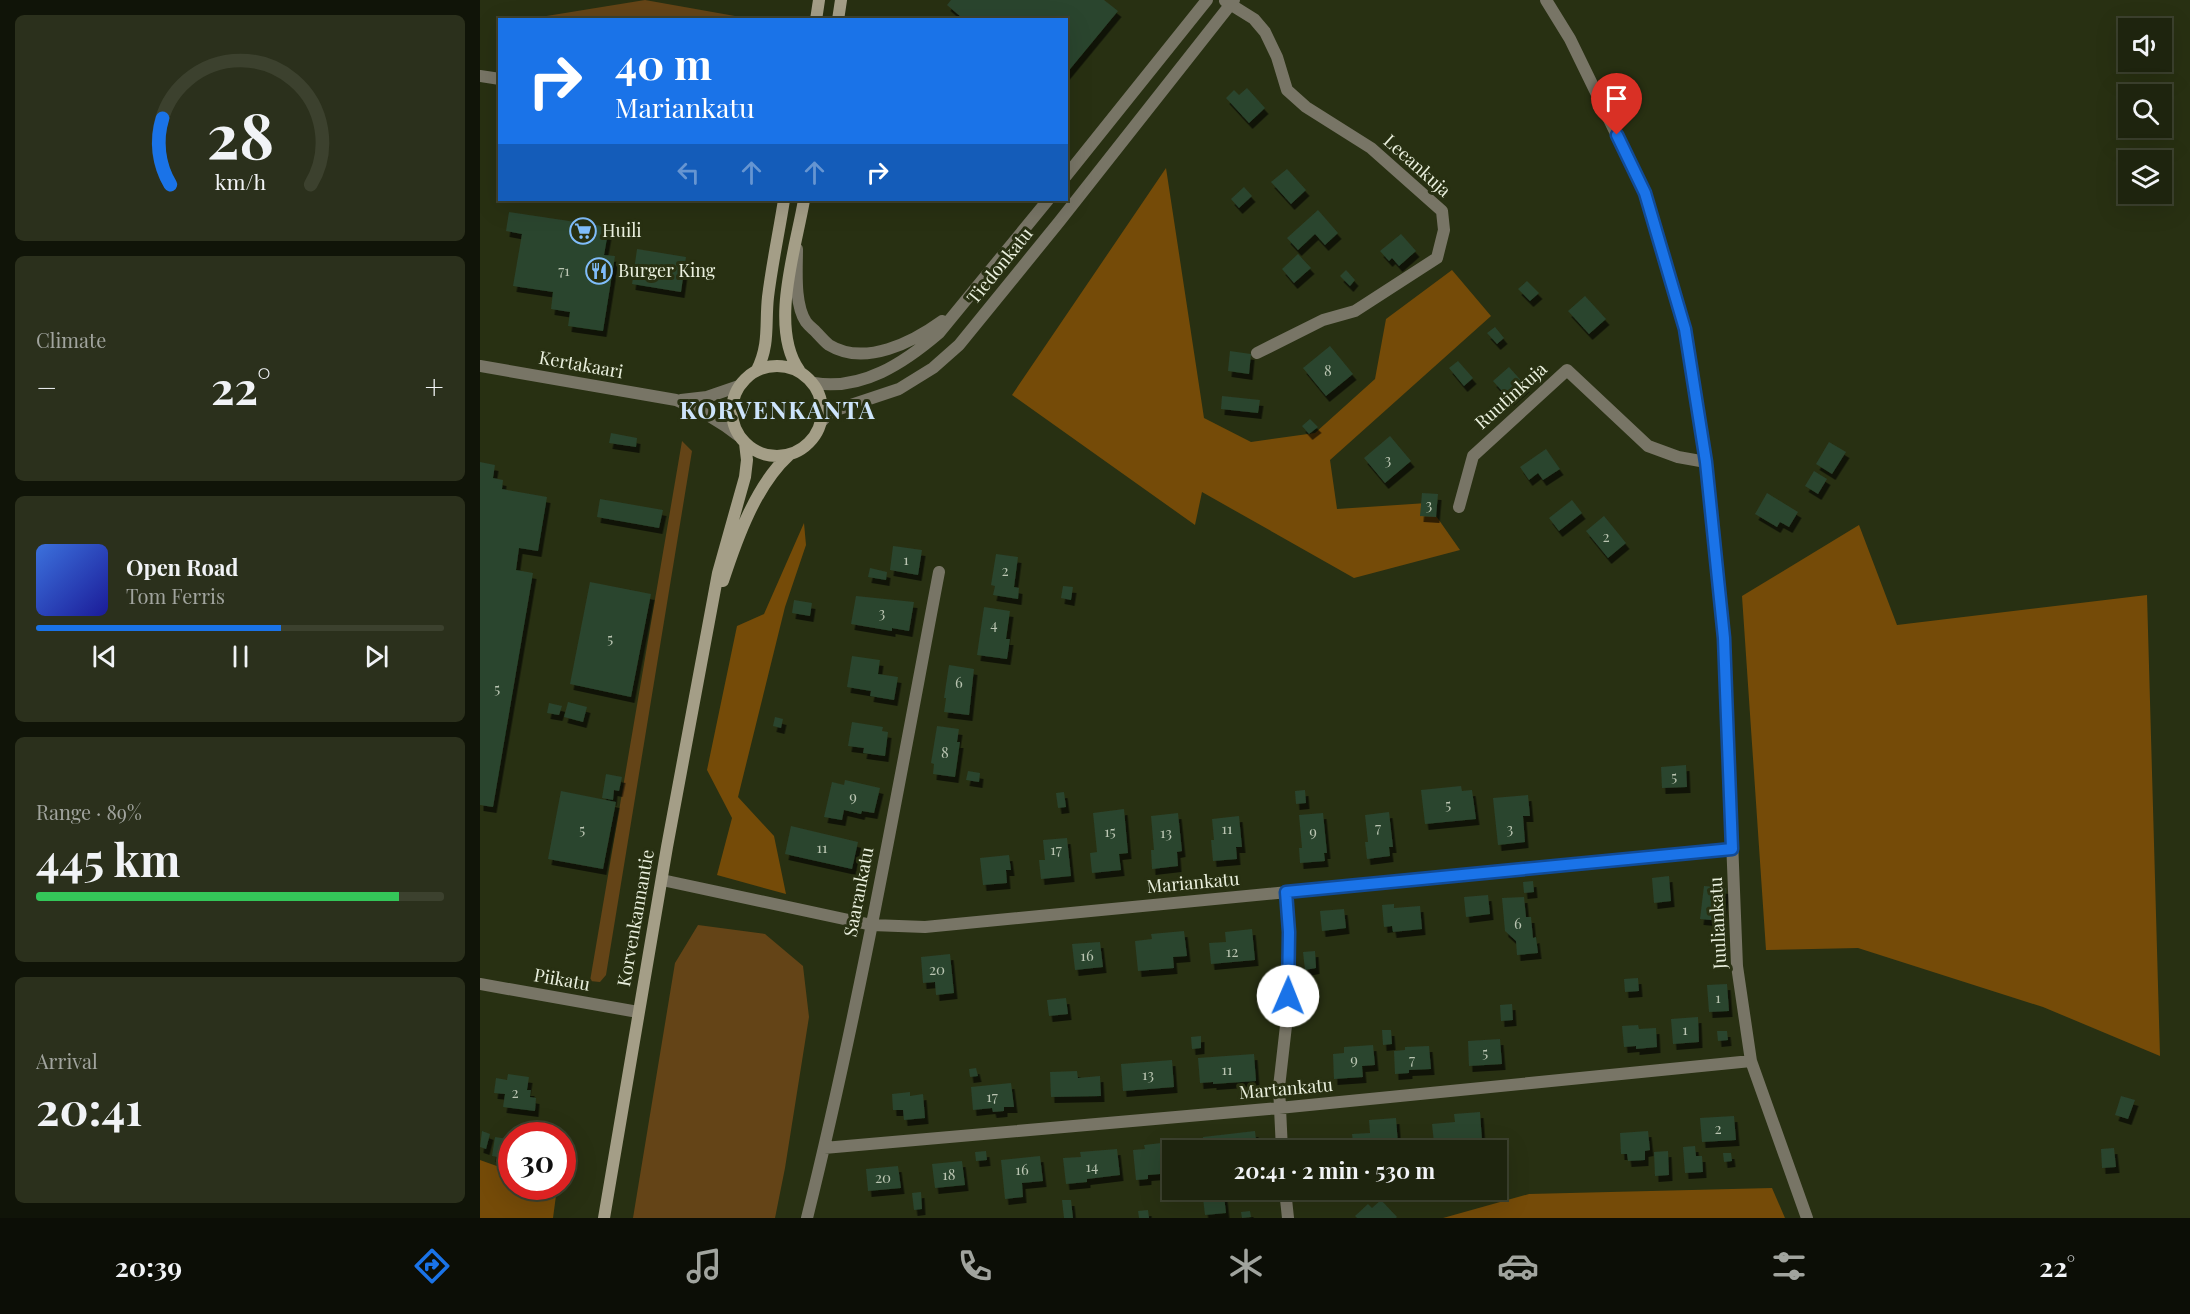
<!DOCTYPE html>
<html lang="en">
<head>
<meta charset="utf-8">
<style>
	body { margin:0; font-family:"Playfair Display",serif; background:#2b301c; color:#f1f3f6; height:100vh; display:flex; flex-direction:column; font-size:22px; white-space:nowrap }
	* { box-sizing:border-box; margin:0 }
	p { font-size:20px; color:#a1a49e }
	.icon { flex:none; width:33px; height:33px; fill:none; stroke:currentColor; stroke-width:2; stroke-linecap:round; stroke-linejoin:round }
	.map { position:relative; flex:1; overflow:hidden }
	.sheet { display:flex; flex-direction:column; gap:15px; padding:15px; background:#101408; width:480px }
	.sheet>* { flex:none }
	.banner { position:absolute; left:18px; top:18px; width:570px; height:183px; border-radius:0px; box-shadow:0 6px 24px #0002,0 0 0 2px #3c412e; background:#1a73e8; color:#fff; overflow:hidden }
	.controls { position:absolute; left:1638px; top:18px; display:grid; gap:12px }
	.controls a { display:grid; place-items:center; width:54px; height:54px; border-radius:0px; background:#1e240e; box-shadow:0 6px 24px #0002,0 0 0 2px #3c412e; font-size:30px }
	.speed { position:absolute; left:18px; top:1122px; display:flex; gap:12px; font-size:30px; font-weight:700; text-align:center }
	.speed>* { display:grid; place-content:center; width:78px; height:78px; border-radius:50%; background:#1e240e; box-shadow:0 6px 24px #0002,0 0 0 2px #3c412e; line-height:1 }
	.speed .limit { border:9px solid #d22; background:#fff; color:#111 }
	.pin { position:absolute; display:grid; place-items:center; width:51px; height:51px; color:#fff; margin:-62px -26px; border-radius:50% 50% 50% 0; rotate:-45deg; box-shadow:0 0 6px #0007 }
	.pin .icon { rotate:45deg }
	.me { position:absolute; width:66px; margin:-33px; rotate:1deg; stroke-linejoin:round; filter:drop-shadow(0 0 4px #0008) }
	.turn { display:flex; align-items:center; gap:21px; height:126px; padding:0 18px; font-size:27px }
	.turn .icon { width:78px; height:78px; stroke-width:2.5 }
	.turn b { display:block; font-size:42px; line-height:51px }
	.lanes { display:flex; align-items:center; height:57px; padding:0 18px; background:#0003; justify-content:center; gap:30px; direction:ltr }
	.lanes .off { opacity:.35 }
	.big { font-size:45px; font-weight:700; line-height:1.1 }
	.sheet .card { flex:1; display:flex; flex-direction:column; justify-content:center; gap:9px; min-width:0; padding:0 21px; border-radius:9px; background:#2b301c }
	.sheet .dial { align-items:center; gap:0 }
	.dial svg { height:156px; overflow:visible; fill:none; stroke:#3c412e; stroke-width:7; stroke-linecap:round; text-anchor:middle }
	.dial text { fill:#f1f3f6; stroke:none }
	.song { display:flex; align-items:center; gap:18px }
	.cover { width:72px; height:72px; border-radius:9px; background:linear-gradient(135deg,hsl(220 70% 55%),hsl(240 70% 35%)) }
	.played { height:6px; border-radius:3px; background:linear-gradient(90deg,#1a73e8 60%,#3c412e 60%) }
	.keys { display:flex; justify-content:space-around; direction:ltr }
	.heat { display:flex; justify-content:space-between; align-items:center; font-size:33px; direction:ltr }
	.charge { height:9px; border-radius:4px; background:linear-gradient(90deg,#34c759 89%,#3c412e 0) }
	.trip { position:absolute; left:682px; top:1140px; width:345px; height:60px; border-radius:0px; background:#1e240e; box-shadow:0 6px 24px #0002,0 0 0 2px #3c412e; font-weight:700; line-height:60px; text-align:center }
	.tabs { display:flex; height:96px; justify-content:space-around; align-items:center; background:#0c0e06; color:#a1a49e }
	.tabs .icon { width:42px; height:42px }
	.tabs .selected { color:#1a73e8 }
	.tabs b { font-size:27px; color:#f1f3f6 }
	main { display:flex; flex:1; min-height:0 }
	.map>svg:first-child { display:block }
</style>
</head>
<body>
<main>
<section class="sheet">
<div class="card dial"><svg viewBox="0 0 100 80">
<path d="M14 69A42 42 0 1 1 86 69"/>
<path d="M14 69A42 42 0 0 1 10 35" stroke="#1a73e8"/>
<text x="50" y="56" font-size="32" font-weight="700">28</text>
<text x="50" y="72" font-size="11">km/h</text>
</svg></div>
<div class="card"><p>Climate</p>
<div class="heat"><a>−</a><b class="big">22°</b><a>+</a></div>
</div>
<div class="card">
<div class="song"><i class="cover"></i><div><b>Open Road</b><p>Tom Ferris</p></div></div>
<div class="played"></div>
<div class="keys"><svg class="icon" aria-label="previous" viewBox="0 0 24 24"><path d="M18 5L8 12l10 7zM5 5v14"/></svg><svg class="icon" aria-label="pause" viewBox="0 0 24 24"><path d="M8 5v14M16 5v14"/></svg><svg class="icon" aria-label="next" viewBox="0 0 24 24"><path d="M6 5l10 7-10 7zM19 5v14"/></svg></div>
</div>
<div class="card"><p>Range · 89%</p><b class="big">445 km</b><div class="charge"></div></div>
<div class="card"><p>Arrival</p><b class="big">20:41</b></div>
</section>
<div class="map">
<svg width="1710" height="1218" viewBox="0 0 1710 1218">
	<defs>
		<filter id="shadow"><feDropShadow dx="3.5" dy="6" stdDeviation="0" flood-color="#0009"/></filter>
	</defs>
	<rect width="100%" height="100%" fill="#283012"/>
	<path fill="#644417" d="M165,0L255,16L258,19H48Z
		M202,441L212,451L126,975L120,982L110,981Z
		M218,925L285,934L323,966L329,1017L305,1168L295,1218H153L195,963Z"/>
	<path fill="#754b08" d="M686,168L724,418L771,442L835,433L895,379L906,319L972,270L1011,316L850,460L857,509L947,503L980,550L874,578L722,492L715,525L532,395Z
		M324,523L326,545L305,607L258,797L294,836L306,894L237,875L252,818L227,770L257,626L284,614Z
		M1379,525L1417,625L1667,595L1680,1056L1563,1007L1378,948L1286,950L1262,596Z
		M0,1160L31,1171L32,1186L77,1188L73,1218H0Z
		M1292,1188L1305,1218H963L1049,1194Z"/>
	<path fill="#2b442e" filter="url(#shadow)" d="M471,0H624L638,11L586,74V20H479L481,17L467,5Z
		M767,88L785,108L769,123L746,98L754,90L759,95Z
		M807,169L826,190L811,204L791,182Z
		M764,187L772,196L759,208L751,199Z
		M838,210L858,233L845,245L835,234L818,250L807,238Z
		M29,212L129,227L124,255L135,256L123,331L88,326L90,312L71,309L73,292L33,286L42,234L26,231Z
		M921,234L936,251L919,266L912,258L909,261L900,251Z
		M157,249L206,257L201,292L152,284Z
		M818,254L831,268L814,283L802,269Z
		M866,270L875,280L870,286L860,276Z
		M1047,281L1059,293L1050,301L1038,289Z
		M1105,296L1126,319L1109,334L1088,311Z
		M1015,327L1024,338L1017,344L1007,333Z
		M850,346L873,374L846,396L823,368Z
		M750,351L771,354L769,374L748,371Z
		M978,361L993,378L984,386L969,368Z
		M1029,367L1046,386L1030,400L1013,381Z
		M742,396L780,400L778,413L741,409Z
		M830,419L838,427L829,434L822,426Z
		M131,433L157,438L156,447L129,443Z
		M910,436L931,461L905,483L884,458Z
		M1349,442L1366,452L1352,474L1336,464Z
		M1066,449L1080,469L1063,480L1058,473L1049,480L1040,467Z
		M0,462L15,465L13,478L23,480L22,489L67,497L58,551L39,548L36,570L53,573L13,807L0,805Z
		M1334,471L1347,479L1338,494L1325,486Z
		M942,493L958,494L956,517L940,516Z
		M1287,493L1318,512L1309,527L1300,522L1297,527L1275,514Z
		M120,499L183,510L179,528L117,517Z
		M1092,500L1102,513L1079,531L1069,518Z
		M1124,516L1146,543L1128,558L1106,531Z
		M413,546L442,550L438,575L410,570Z
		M516,554L538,557L534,587L539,588L538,599L513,595L515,586L511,585Z
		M390,568L407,572L406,580L388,577Z
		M110,582L171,594L151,697L90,684Z
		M583,586L593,587L591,600L581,598Z
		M376,596L434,602L429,631L412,628V631L371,624Z
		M314,600L332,603L330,616L312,613Z
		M504,607L530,611L526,639H530L527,659L497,655Z
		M372,656L400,660L398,674L418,677L414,700L390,696L391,691L367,687Z
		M469,665L494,669L489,715L464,712L466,698H464Z
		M88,702L107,707L103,722L84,717Z
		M69,703L82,706L79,715L67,713Z
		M295,717L303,719L301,728L293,726Z
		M372,722L403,727L402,731L408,732L405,756L383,753L384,748L368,746Z
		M457,726L479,729L477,742H480L475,777L453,774L454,764L451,763Z
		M1206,765L1207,787L1182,788L1181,767Z
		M488,771L500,773L499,782L486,780Z
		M126,774L142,777L139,791L134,790L133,800L122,798Z
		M365,780L400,788L394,813L382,811L381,814L364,810L362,820L344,817L352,782L364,785Z
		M981,786L982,791L992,790L996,819L945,824L941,790Z
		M825,790L826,803L816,804L815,791Z
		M81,791L136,802L123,869L68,859Z
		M584,792L586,807L578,808L576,793Z
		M1048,795L1050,816H1043L1045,842L1018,845L1013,798Z
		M644,809L648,853L639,854L641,870L612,873L610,853L617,852L613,813Z
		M909,812L913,847H909L910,856L887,859L885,842H888L885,815Z
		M698,813L702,851L697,852L698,866L672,869L671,850H674L671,816Z
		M843,813L847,853H844L845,861L820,863L819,848H822L819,815Z
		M759,816L762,847H756L757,859L733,861L731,840H734L732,819Z
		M311,826L378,842L372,869L305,854Z
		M587,838L591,876L561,879L559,860H565L563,840Z
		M529,855L531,870H526L527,883L503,885L500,858Z
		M1189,876L1191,901L1174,903L1172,878Z
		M1053,881L1054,892L1044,893L1043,882Z
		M1224,886L1246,888L1242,921L1220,919Z
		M1008,895L1010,914L986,917L984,897Z
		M1044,897L1046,917H1051L1053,938L1056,937L1058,953L1037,955L1036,941L1025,931L1022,898Z
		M914,904V908L940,906L942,929L913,932L912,926L904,927L902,905Z
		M864,909L866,928L842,931L840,911Z
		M772,929L775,960L731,964L729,943L746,942L745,932Z
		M704,931L707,956L693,957L694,968L658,971L655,941L672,939L671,934Z
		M620,942L623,967L595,970L592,944Z
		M835,951L836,968L825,970L823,952Z
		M470,954L474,993L456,995L455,982L443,983L441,957Z
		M1158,978L1159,991L1145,992L1144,979Z
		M1247,984L1249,1011L1229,1012L1227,985Z
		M586,998L588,1014L569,1016L567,1000Z
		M1032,1004L1033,1020L1021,1021L1020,1005Z
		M1218,1017L1219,1042L1193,1044L1191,1019Z
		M1158,1025L1159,1029L1176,1028L1177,1047L1156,1049V1046L1144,1047L1142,1026Z
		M902,1030H911L912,1044L903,1045Z
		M1237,1031H1247L1248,1040L1238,1041Z
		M721,1036V1048L712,1049L711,1037Z
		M1020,1039L1022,1064L989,1066L988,1041Z
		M893,1045L895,1065L882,1066L883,1077L854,1079L853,1054L864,1053V1047Z
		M949,1046L951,1069L929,1070V1073L915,1074L914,1051L925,1050V1047Z
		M774,1054L776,1081L733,1084V1082L720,1083L718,1058Z
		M692,1060L694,1087L643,1091L641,1064Z
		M496,1068L498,1076L490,1077L489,1069Z
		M597,1071L598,1078L620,1076L621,1096L571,1097L570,1072Z
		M28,1074L49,1077L47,1090H51L50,1097L56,1098L55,1111L23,1107L25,1094L14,1093L16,1078L27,1080Z
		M531,1083L534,1107H524V1111L513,1112L512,1108L493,1110L491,1087Z
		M430,1092V1096L443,1094L445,1118L424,1120L423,1110H413L412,1094Z
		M1641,1096L1655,1100L1648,1119L1635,1115Z
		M1000,1112L1002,1140L954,1143L952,1124L975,1122L974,1114Z
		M1254,1116L1256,1140L1222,1142L1220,1118Z
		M916,1118L918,1144H909L910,1150H874L872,1134L890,1133L889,1120Z
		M2,1131L10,1134L6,1149L0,1147Z
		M775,1131L777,1150H724L723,1137Z
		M1168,1131L1170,1150L1165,1151V1160L1148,1161L1147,1154H1141L1140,1133Z
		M15,1137L28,1139L24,1158L12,1156Z
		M699,1141L700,1150H693V1173L668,1175V1179L656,1180L653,1150L665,1149L664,1145Z
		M1215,1146L1216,1156H1222L1223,1172L1205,1173L1203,1147Z
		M1634,1148L1636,1167L1622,1168L1621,1149Z
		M637,1149L640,1175L607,1179V1182L586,1184L583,1158L601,1157L600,1152Z
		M506,1151L507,1160L496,1161L495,1152Z
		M1188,1151L1189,1175L1175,1176L1174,1152Z
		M1243,1153H1251L1252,1161L1244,1162Z
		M560,1156L563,1181L542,1183L543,1197L525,1199L521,1160Z
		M482,1161L485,1185L455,1188L452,1164Z
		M418,1166L421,1188L388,1191L386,1169Z
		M441,1192L442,1209L434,1210L432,1193Z
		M744,1195L746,1213L725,1215L723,1198Z
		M582,1200H591L593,1218H584Z
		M901,1200L917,1217L916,1218H877L875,1216L888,1204L892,1208Z
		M668,1210L669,1218H659L658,1211Z
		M770,1211L771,1217L762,1218L761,1212Z"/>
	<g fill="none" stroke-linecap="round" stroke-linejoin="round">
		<path stroke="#787566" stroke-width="12" d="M1066,0L1090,39L1165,193L1205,329L1226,462L1244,638L1257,966L1271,1061L1327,1218
			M745,1L774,19L785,32L797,57L807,90L826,107L891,148L962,211L964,230L957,258L875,311L843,320L777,353
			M0,76L20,79
			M586,176L727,0
			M317,249C317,270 314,304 326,322C329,326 333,329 336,332C340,336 345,342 349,345C385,367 433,342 462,321
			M0,366L196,400C220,410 239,420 259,436
			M334,383C382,391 424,363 459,333L568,200
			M201,400L227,397L259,386
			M342,421L350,412L419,389L453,368L479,345L579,222L754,0
			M979,507L993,456L1087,370L1168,446L1198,457L1226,462
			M182,880L392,925L445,927L1252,849
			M0,984L158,1012
			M344,1148L799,1108L1271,1061
			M802,1150L799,1087L807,1017L809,932L806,892
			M805,1190L808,1218
			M327,1218C380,1005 418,788 459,572"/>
		<path stroke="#a49e87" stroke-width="12" d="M336,20L339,0
			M358,20L361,0
			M252 411a45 45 0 1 1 90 0a45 45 0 1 1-90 0Z
			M277,370C290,344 285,324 288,297C292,264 299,232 304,200
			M319,370C289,327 316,248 324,200
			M243,581C257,538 276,485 309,455
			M124,1218L187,847L238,573L265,477L267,460L265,443"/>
	</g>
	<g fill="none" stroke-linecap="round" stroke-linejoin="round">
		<g stroke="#114b97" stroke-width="15">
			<path id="route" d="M808,996L809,932L806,892L1252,849L1244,638L1226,462L1205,329L1165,193L1137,135"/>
		</g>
		<use href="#route" stroke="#1a73e8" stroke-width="10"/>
	</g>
	<defs>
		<g id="supermarket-ring" transform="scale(1.35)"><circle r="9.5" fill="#283012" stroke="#80bdfa" stroke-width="1.5"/><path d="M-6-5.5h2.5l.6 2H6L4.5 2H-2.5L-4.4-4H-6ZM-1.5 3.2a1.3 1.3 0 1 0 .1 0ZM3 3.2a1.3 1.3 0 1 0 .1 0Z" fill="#80bdfa"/></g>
		<g id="restaurant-ring" transform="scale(1.35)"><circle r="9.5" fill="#283012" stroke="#80bdfa" stroke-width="1.5"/><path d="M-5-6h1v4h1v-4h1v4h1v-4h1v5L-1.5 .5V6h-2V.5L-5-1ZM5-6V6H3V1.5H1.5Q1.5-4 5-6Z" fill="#80bdfa"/></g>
	</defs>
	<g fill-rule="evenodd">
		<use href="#supermarket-ring" x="103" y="231"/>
		<use href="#restaurant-ring" x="119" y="271"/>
	</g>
	<g text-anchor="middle" stroke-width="6" stroke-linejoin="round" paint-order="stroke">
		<g font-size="15" fill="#bac5b2">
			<text x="84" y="276">71</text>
			<text x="848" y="376">8</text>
			<text x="908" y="465">3</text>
			<text x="949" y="510">3</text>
			<text x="1126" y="542">2</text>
			<text x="426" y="565">1</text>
			<text x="525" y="576">2</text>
			<text x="402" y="618">3</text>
			<text x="514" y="630">4</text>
			<text x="130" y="644">5</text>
			<text x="479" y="688">6</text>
			<text x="17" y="694">5</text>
			<text x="465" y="758">8</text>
			<text x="1194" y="782">5</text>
			<text x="373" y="802">9</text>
			<text x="968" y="810">5</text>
			<text x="898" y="833">7</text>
			<text x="747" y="834">11</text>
			<text x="1030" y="834">3</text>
			<text x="102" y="835">5</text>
			<text x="630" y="837">15</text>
			<text x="833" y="837">9</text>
			<text x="686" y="838">13</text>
			<text x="342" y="853">11</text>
			<text x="576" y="855">17</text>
			<text x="1038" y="929">6</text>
			<text x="752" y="957">12</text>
			<text x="607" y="961">16</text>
			<text x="457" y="975">20</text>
			<text x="1238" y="1003">1</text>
			<text x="1205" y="1035">1</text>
			<text x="1005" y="1058">5</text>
			<text x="874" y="1065">9</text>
			<text x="932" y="1065">7</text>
			<text x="747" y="1075">11</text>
			<text x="668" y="1080">13</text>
			<text x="35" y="1098">2</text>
			<text x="512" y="1102">17</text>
			<text x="1238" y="1134">2</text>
			<text x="612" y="1172">14</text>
			<text x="542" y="1175">16</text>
			<text x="469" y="1180">18</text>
			<text x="403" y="1183">20</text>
		</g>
		<g font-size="18" fill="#eaf0de" stroke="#283012">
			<text transform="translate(937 166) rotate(42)" y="6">Leeankuja</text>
			<text transform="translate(520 266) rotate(-51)" y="6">Tiedonkatu</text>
			<text transform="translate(101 365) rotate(10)" y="6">Kertakaari</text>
			<text transform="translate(1031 396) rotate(-42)" y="6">Ruutinkuja</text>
			<text transform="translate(713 883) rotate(-5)" y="6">Mariankatu</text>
			<text transform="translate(379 892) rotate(-79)" y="6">Saarankatu</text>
			<text transform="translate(156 918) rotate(-80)" y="6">Korvenkannantie</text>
			<text transform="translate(1238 923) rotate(-93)" y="6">Juuliankatu</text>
			<text transform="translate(82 980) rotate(10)" y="6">Piikatu</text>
			<text transform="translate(806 1089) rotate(-5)" y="6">Martankatu</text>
		</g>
		<g font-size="18" fill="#eaf0de" stroke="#283012" text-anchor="start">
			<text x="122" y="237">Huili</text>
			<text x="138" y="277">Burger King</text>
		</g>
		<g font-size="24" font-weight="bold" letter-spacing="1.5" fill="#cde4fb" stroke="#283012">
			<text x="298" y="419">KORVENKANTA</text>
		</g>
	</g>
</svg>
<div class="controls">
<a><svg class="icon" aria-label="sound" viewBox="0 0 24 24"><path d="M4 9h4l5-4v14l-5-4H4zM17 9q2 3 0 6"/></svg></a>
<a><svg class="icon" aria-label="search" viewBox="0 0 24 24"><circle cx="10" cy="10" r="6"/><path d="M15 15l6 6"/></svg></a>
<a><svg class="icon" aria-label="layers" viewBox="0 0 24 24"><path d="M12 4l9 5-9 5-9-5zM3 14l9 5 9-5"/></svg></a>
</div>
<div class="speed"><div class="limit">30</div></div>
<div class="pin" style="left:1137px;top:135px;background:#d93025"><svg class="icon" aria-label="arrive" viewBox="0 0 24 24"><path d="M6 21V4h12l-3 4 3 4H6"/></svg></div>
<svg class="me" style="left:808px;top:996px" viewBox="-20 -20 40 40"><circle r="19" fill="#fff"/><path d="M0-13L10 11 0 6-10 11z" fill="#1a73e8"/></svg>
<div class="trip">20:41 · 2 min · 530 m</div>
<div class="banner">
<div class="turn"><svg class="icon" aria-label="right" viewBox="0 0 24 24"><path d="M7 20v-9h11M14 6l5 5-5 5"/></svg><div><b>40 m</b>Mariankatu</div></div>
<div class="lanes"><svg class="icon off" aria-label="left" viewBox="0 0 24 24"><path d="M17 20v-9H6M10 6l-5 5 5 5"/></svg><svg class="icon off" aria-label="ahead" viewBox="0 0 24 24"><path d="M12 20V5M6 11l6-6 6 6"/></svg><svg class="icon off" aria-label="ahead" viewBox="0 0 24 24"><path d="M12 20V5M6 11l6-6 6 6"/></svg><svg class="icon" aria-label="right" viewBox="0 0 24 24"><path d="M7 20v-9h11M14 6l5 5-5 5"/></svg></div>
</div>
</div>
</main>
<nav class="tabs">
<b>20:39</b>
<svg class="icon selected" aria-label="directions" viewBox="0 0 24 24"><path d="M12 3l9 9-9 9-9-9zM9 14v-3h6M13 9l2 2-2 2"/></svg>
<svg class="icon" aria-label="music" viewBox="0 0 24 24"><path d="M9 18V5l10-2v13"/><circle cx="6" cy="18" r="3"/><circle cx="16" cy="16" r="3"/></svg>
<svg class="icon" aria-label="phone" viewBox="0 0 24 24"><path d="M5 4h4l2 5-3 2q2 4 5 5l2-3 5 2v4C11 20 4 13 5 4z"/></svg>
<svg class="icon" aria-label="climate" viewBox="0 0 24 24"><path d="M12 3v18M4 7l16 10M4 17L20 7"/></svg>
<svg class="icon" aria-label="car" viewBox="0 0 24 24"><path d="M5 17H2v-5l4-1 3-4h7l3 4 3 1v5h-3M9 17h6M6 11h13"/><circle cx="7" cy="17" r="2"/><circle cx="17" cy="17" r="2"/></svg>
<svg class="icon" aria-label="filters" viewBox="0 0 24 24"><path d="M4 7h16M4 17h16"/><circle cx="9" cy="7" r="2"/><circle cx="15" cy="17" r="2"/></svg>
<b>22°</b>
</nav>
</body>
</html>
